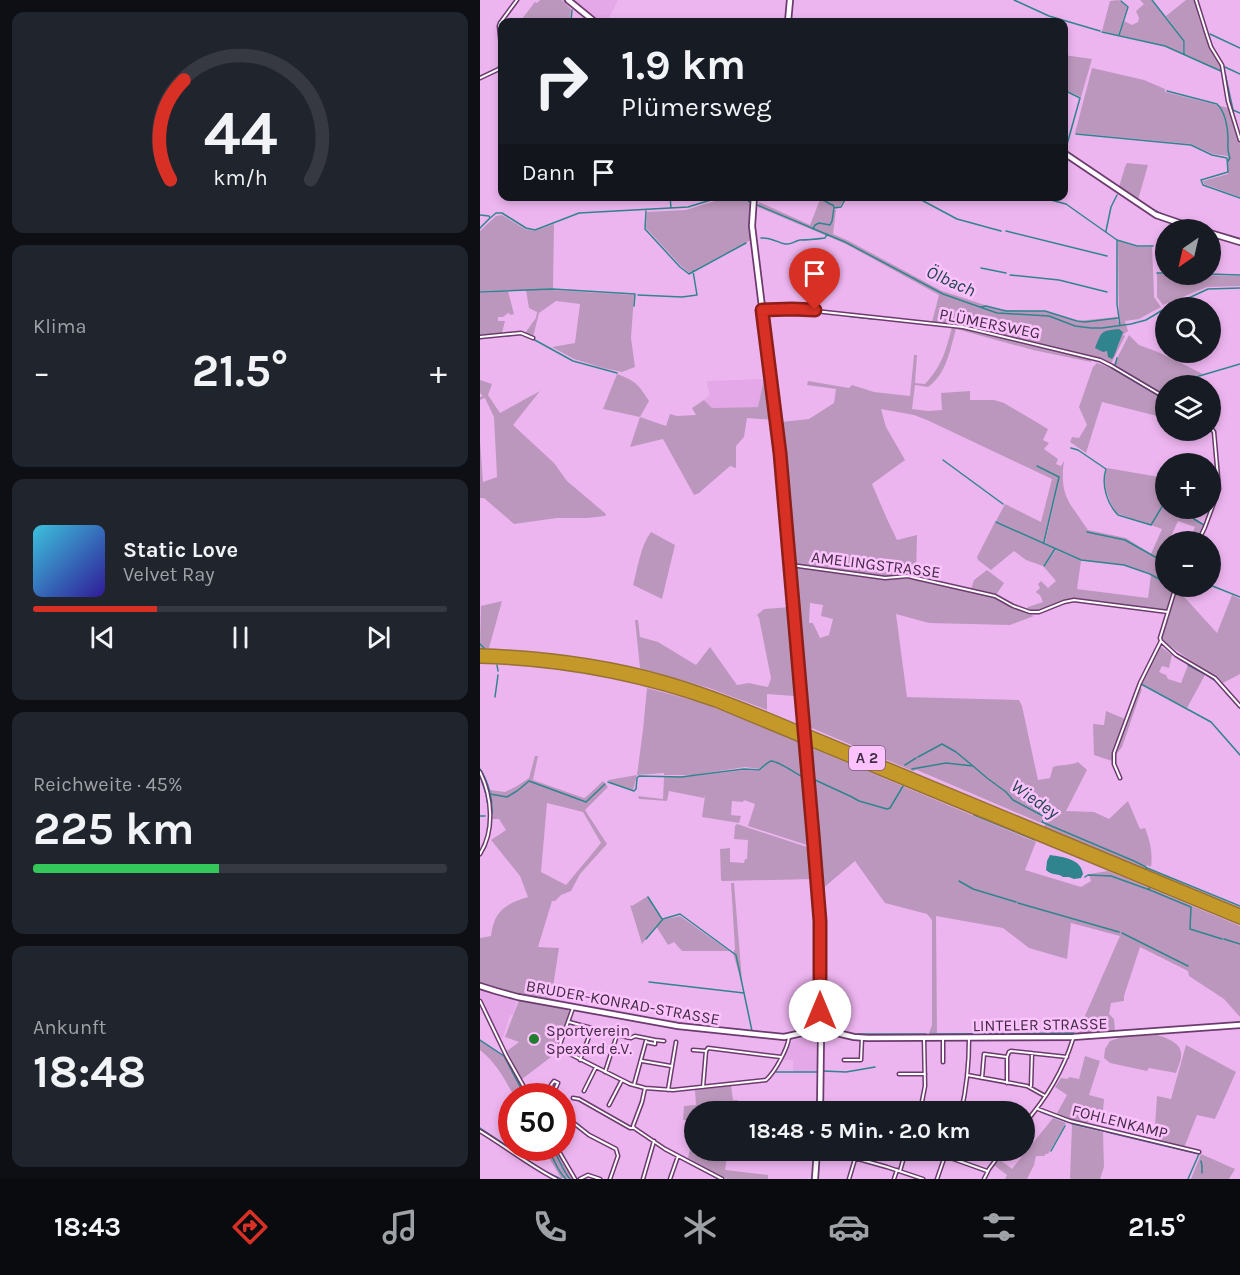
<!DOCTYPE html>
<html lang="de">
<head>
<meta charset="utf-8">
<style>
	body { margin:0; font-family:Karla,sans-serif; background:#20242c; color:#f1f3f6; height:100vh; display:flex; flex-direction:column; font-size:22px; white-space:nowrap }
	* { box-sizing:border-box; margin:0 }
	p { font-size:20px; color:#9ea1a6 }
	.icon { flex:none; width:33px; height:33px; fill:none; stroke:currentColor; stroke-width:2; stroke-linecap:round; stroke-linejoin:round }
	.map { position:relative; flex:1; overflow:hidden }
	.side { display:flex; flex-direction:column; gap:12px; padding:12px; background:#0d0f14; width:480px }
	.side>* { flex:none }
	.banner { position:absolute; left:18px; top:18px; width:570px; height:183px; border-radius:12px; box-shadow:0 3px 9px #0003; background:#171b24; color:#f1f3f6; overflow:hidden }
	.needle { width:39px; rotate:214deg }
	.tools { position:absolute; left:675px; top:219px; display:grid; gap:12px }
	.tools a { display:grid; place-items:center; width:66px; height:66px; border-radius:50%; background:#171b24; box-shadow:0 3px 9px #0003; font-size:30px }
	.speed { position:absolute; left:18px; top:1083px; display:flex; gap:12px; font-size:30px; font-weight:700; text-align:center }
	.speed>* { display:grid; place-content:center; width:78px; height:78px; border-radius:50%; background:#171b24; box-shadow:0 3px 9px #0003; line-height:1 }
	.speed .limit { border:9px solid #d22; background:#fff; color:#111 }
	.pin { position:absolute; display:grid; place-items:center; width:51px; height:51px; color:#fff; margin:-62px -26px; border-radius:50% 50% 50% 0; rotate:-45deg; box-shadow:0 0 6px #0007 }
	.pin .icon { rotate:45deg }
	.me { position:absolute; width:66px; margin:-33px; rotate:0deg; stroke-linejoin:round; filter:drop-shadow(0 0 4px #0008) }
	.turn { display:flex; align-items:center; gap:21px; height:126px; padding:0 24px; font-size:27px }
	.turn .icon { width:78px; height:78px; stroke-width:2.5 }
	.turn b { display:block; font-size:42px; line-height:51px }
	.then { display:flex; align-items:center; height:57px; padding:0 24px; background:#0003; gap:12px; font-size:22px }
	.big { font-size:45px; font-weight:700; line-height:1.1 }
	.side .widget { flex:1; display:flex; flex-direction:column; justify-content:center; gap:9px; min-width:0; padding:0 21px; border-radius:12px; background:#20242c }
	.side .dial { align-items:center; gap:0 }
	.dial svg { height:156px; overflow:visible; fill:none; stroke:#363941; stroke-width:7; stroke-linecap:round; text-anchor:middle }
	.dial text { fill:#f1f3f6; stroke:none }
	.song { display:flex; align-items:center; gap:18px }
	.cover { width:72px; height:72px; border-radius:9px; background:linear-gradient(135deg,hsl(190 70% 55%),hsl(250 70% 35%)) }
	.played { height:6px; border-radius:3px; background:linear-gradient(90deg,#d93025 30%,#363941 30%) }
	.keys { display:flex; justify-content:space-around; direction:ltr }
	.heat { display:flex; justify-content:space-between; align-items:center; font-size:33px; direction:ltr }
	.charge { height:9px; border-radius:4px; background:linear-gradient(90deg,#34c759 45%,#363941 0) }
	.trip { position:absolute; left:204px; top:1101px; width:351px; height:60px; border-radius:30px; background:#171b24; box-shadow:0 3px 9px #0003; font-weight:700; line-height:60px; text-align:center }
	.tabs { display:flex; height:96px; justify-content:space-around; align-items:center; background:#090b0e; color:#9ea1a6 }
	.tabs .icon { width:42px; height:42px }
	.tabs .on { color:#d93025 }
	.tabs b { font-size:27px; color:#f1f3f6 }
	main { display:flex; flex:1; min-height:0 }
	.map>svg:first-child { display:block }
</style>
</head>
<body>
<main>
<section class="side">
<div class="widget dial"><svg viewBox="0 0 100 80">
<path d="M14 69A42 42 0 1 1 86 69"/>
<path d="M14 69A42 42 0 0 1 21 18" stroke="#d93025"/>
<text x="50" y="56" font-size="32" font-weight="700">44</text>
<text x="50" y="72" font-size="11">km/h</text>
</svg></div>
<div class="widget"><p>Klima</p>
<div class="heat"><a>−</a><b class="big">21.5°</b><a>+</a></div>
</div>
<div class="widget">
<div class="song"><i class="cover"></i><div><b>Static Love</b><p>Velvet Ray</p></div></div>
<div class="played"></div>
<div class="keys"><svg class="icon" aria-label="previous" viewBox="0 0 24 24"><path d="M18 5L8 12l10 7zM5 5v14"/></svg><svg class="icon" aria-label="pause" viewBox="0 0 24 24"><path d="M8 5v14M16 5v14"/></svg><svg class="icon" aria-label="next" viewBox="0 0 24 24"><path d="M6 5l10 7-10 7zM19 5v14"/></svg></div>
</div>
<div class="widget"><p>Reichweite · 45%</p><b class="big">225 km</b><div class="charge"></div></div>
<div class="widget"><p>Ankunft</p><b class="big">18:48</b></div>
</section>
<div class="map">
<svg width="760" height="1179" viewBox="0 0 760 1179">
	<rect width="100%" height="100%" fill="#edb5f0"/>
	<path fill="#e4a7e7" d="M92,0H138L127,22H120Z
		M284,379L278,407L232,408L224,400L230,394L227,384L228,381Z
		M0,990L37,999L33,1015H30L23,1037L20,1038L0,997Z
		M333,1036L335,1037L337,1044V1071L313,1072V1060H302L313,1040Z"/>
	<path fill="#bc97bd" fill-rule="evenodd" d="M60,0H82L91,9L90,22H42L41,20L55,2L57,3Z
		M639,0L647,7L638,35L622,31L630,1Z
		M660,0H671L704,41V54L685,46L639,35L644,21L652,25L658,22L659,18L656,11L664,4Z
		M706,0H715C717,15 723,32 730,46C734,55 740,62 743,72L705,55V41L686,16Z
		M584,55L612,59L601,97L584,89Z
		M612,68L664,80L685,89V92L749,108L760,144V197L724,184L723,181L748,174V156L733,154L711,144L595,133Z
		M647,163L668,165L658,200L639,187L645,167Z
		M248,197H254L270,203L269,218L271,240L209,273L201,266L166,228L167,212L206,210Z
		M341,197H366L360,206L353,208V210H356L353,234L367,240L462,291L517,309L527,310L565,311L597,321L637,317L638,322H639L638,241L657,247H672L674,293V297L681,307L659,319L645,321L648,331L643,335L645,336L631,364L621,359L483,325L452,322L459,295L366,244L278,207L279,202L330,225Z
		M22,215L45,229L55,231L74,224L73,289L53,290H71L154,295L151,338L155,367L142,372L123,368L94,359L72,347L95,343L100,304L76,301L59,313L53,337L45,333L56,318L57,312L49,308L46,290L0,291V231L16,216Z
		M677,274L760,276V286L727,287L683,305L677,297Z
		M28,291L34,314L31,315L28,313L23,317H18V321H25L22,333L0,335V293Z
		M472,327L483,328L611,359V362L553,350L476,329C470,349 467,374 448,387L435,385L432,409L448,411L462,410L461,393L490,391V400H514L524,403L568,429L563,440L569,443L564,449L578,459L576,464L581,466L584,461C579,496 590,503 608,530L646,538L671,554L682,529L636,513C628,499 622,484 627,468L685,478L686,508L704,509L714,519L725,525L716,541L710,539L715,527L698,521L689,541L686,542L685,556L683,563L685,564V582L670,573L644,565L601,560L565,543L579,481L564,543L516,521L525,504L561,522L572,479L447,420L434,415L401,409L406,427L425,460L392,484L407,519L417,540L437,535L436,576L428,575L406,577L314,564L301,425H302V422L329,419L354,403L356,389L327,385L328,381L369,388L372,385L394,392L430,396L434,355H437L435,383L445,384C462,366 466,350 472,327Z
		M649,335L659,345L678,352L723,374L709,378L702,385L686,386L685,395L634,364Z
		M617,363L631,368L632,367L685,399V418L622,402L606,453L590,442L592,437L599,438L607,425L599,407L613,367Z
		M137,374C156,381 158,384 169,401L160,417L186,426L190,414L197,416L216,415L212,408L224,400L232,408L278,407L284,379H288L294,420L267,418L264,437L256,446V468L250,466L219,493L214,495L183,439L150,447L160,417L123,409Z
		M0,380L12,384L8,395L20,413L60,391L33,425L74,463L87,481L126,514L125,516L107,518H77L34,524L4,498H0V441L3,482L17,477L14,417L5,398L0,400V397L3,396L0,393Z
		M515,522L575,549L563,566L546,560L534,551L511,570L498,560L497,557Z
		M171,532L195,545L182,599L153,585C158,567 160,547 171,532Z
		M576,550L601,561L597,589L668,598L671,575L685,584L686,586L693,588L687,609L685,610L594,599C578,600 563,614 547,610L548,607L563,602L560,595L558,594L556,592L560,588L558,584L561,581L568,588L576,581L564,567Z
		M314,567L406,580L428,578L436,579L516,597L533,607L554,616L530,625L449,623L416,614L427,697L539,700L542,706L558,780L570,778L573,767C581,764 590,766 598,762L607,770L586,811L614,812L629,819L648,801L660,829L665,828C670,841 673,853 671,867L667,865L665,869L564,827L566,821L562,819L561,823L437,770L433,771L327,726ZM330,603L343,605L341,616L353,619L349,635L340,638L333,623H329Z
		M507,570L524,583L516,595L491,589L494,580Z
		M697,589L737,633L752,595L760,599V674L743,683L737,676L710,660L683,641L681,638Z
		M22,601L9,648H0L1,606Z
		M311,607L320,724L317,722L314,696L287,694V710L229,688L160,668L155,620H158L160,637L178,642L216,665L230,647L257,685L269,683L288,687L291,678L279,618L277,615L284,609Z
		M680,646L692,655L689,668L682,666L679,672L686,675L688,679L701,683L708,665L725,675L707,708L662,684Z
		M656,687L662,689L642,747L635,756H633L632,761L614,755L613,724L624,725L626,711L645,719Z
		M167,688L219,702L251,714L322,743L331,845L330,846L268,826L275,804L264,800L263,802L252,801L251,815L261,816L259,823L222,817L225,796L224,798L189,791L187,801L159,799L158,796L183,799L184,777L214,776L265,770L278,771L281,770L289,761L279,769L265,767L214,775H184V773L157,775L153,790L131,783L128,780L157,775L163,730Z
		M329,747L556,842L545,870L601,887L611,881L609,874L628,871L760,926V1017L744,999L709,976L708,971L660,947L644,996V1001L631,1003L629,1014L634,1019L635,1031L597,1034L640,936L591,923L587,959L549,948L523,928L456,916L457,1033H449L452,1025V920L447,914L405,903L375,861L341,890L339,853L341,843L339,842L337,823L334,816Z
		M55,756H58L53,780L104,798L106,797L123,781L128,787L105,810L127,844L100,874L91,891L81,895L75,901H72L58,947L79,948L71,1000L38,994L0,983V938L11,936C14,911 25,904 48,897L40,876L11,840L26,830L19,819H12L13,808L10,790L25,792L37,786L49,778ZM67,803L103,812L121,843L86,885L61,872Z
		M257,824L330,848L334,879L242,881L241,880L240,849L250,848V862L264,863L265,859H267L268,840L254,839L255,826Z
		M251,883H254L262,980H261L253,953L255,949Z
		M168,896L182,920L200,916L249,951H202L194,942L188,945L176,926L162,944L150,905L152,906Z
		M39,999L87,1009L90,1013L86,1021L87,1022L78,1047V1050L75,1054L42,1079L27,1051L39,1042L25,1037L39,1000Z
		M677,1035C685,1037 701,1043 701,1053C702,1059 698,1067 696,1073L669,1068L667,1071L630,1063L624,1058L625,1049L630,1041L642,1037Z
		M0,1040L25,1057L47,1096H34C24,1078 17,1064 0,1050Z
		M706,1045L756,1072L735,1119L717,1115L704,1148L674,1141L677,1096L691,1099Z
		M605,1056L620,1061L609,1095L624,1099L622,1122C609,1124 589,1120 576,1115L587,1095L575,1087L581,1078L588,1079L589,1077L599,1079Z
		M251,1086L253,1100H258L255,1111L214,1112V1121L203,1120L204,1106L216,1105L215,1090Z
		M573,1118L586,1123L568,1154H565V1156H556L554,1165L547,1179H525L527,1175L514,1165L519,1159L532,1169Z
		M592,1125L623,1132L624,1167L620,1179H591L590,1178Z
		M211,1145L214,1146V1150L248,1151L245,1170L288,1175V1179H247L243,1177L208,1158Z
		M63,1148H76L92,1179L81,1178Z
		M721,1154L755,1169L749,1179H711Z"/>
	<path fill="#30848d" d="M639,329L643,332L634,356L632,359L628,357L627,351L623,352L615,348C622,331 620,331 639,329Z
		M570,855C584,857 601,859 603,874L601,878L594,879L589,877H583C578,873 572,876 566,870L567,861Z"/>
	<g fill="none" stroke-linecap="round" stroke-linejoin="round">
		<path stroke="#30848d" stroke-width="1.5" d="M534,0L569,16L620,31
			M672,0L704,41V54
			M89,4L112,22
			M91,22L92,10
			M622,32L685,46L743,72
			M730,34L760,48
			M639,35L648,7L641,1
			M745,67L760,74
			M745,73L753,110L760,113
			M584,90L600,98L586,148
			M687,91L737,104C745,111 748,128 748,138C748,146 747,151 750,158L748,161
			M596,134L711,145L732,155L747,158L748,172L721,180L723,185L760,198
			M190,196L191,208
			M258,196L270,202
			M340,196V198L350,204L353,205L354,207
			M434,196L477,219L521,231
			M555,196L586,204L637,240L657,246H673
			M275,204L365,242L463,294L517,313L569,316L595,326L611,328H622L651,324L666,320L686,308
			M672,209L684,215
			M166,211L165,229L200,267L209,274L266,243
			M0,215L9,216L10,218
			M697,220L727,230
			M0,228L10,218L16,213H22L46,228L55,230L99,213L208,207L244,196
			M333,229L335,225L339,223L350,225L352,221L354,208L361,207L367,196
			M526,231L627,256
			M626,231L631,207L637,195
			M730,231L741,234
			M281,238C290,237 297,242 305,244C312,245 314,241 320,240C328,240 337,239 345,238L347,234
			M637,241V304L640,326
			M501,268L526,273
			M677,273H686
			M729,274L760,275
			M530,275L579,280L627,292
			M0,292L72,289L155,294L154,306
			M158,295L202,297L217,295L213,271
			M501,307L506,306L526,311H565L597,321L605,322L638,318
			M687,308L728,289L760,288
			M290,311H321
			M367,316L393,319
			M26,336L41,334L53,339L93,361L137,373
			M637,358L635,366L686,396
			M632,368L686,400
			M703,386L709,379L760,364
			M591,448L598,450L626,469C621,484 627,504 638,515L671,525L686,500
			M463,460L523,504
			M557,466L579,477L564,542
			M705,508L714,519L724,525
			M516,522L601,560L644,565L670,574L686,583
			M607,532L645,540L686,563
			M693,542V541
			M564,566L575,549
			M730,585L760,597
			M692,586L693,587
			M0,644L5,649
			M17,665L18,671
			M708,665L725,674
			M728,676L737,682
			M661,684L731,722L760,755
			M746,693L760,708
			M15,697L18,675
			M438,757L462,744L476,752L493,766
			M425,765L436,758
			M0,769C8,781 13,799 12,813
			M432,769L466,763L493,766L507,778L526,792L533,800L565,817L562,822L654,861L666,867V869
			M0,776L6,794L8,805
			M333,779L372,797L379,801L407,809L410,808L423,786
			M128,782L154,791L156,789L157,778L159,776L201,777L264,769L279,770C282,768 287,762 291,761C299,761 316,774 323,777
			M10,794L27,797L37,791L49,781L106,802L125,784
			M494,815L555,840
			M0,816H5
			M667,868L760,906
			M605,877L608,875L631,876L670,890
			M479,881L493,889L536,902
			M669,888L670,890L711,907L710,929L742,939
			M168,897L182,919
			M538,903L639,932
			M642,933L708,966
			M166,939L183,919L200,914L256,955L272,1031
			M744,939L760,944
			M169,982L264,993
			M378,1034H446
			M450,1034L594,1033
			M347,1036H358
			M362,1037L369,1038
			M0,1040L24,1056L45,1096
			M343,1071L366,1072L395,1067
			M296,1072H338
			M561,1112L588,1122
			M592,1124L624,1131
			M0,1128L64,1171L81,1179
			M627,1132L719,1154L708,1179
			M67,1148C74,1157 76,1170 86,1179
			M72,1148C79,1157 82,1170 90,1179
			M571,1151L585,1126
			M721,1161L722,1166V1173"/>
		<g stroke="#6c3b6e" stroke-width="5">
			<path id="street" d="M716,0L727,35L731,47L742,65L748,101L760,140
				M22,55L19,26L20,23L37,0
				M0,78L19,69L22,64
				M282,310L312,309L335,311L483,327L620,360L632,366L686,398
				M0,337L41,333L53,338
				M718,542L725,527L739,489L734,432L730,426
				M311,565L405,578L428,576L436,578L515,596L533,606L550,612H559L584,602L594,600L688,612
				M681,641L696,655L735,678L760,706
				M0,772C12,797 15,830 0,854
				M640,778L634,764V753L660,683L681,641L680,638L696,586
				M0,1001L26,1055L49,1096
				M93,1008L79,1047L80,1049L150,1084L165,1088L193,1090L286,1080C295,1072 308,1048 309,1037
				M89,1022L137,1035L151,1038L155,1036L175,1040V1044L166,1042
				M463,1038V1062
				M175,1040L184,1041
				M213,1050L226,1051
				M100,1060L112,1029
				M364,1060H381L382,1037
				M162,1061L191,1066
				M125,1072L137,1035
				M419,1074H445
				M487,1075L547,1086L565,1096
				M502,1078L504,1054L527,1057
				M527,1083V1057L529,1052L531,1051L587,1057
				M154,1085L166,1041
				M551,1086L552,1053
				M223,1087L226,1051L228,1048L301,1057
				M188,1090L196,1042
				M104,1091L116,1067
				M68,1096C74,1094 75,1089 78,1083L74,1081L71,1085L74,1091
				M93,1098L99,1099L150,1128H154L185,1149L242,1179
				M129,1105L142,1080
				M558,1109L590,1121L719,1152
				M440,1112L445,1086L444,1038
				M481,1112C487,1087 489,1063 489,1038
				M544,1124C566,1099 583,1071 593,1039
				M82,1128L88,1125L95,1124L109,1135L136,1149L138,1156L130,1179
				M154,1128L153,1126L162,1102L165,1088
				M0,1131C25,1146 49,1165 76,1179
				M77,1148L95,1179
				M357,1153L407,1167L443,1179
				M465,1156L507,1171
				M420,1171L426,1150
				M100,1179L108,1175L120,1179
				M163,1179L174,1141
				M190,1179L198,1156
				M369,1179L375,1159
				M414,1179L417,1170
				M457,1179L467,1150
				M504,1179L509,1169L523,1150"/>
		</g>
		<g stroke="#6c3b6e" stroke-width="8">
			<path id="secondary" d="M88,0L115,22
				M308,22L310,0
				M584,153L676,215L720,230
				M274,196L272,226L300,453L323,723
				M730,233L760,242
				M325,747L340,920V1011L341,1026
				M0,986L16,991L38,997L198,1026L304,1037L336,1030
				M344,1030L374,1037L388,1038L593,1037L760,1025
				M340,1112L341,1035
				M335,1179L337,1150"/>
		</g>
		<g stroke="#977233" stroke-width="10">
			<path id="highway" d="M0,653C62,655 125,663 185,680C220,690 254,703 288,717L760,913
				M0,659C81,661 160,676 236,703L760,920"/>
		</g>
		<use href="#street" stroke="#fff" stroke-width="2"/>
		<use href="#secondary" stroke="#fff" stroke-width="4.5"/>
		<use href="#highway" stroke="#c5982a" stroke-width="7"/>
		<g stroke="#6c3b6e" stroke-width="8" stroke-linecap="butt">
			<path id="secondary-bridge" d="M323,723L325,747"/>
		</g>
		<use href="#secondary-bridge" stroke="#fff" stroke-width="4.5"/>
	</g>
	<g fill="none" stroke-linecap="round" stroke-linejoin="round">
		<g stroke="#8d1f18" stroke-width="15">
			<path id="route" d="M335,310L312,309L282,310L300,453L333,834L340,921V1011"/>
		</g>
		<use href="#route" stroke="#d93025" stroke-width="10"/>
	</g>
	<circle fill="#227e2e" stroke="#fbc2fd" stroke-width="2" cx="54" cy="1039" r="6"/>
	<g text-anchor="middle" stroke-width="5" stroke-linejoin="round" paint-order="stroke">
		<rect fill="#fbc2fd" stroke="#7a597b" stroke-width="1.5" x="369" y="746" width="36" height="24" rx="4.5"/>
		<g font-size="15" font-weight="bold" fill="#422c43">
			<text x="387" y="763">A 2</text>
		</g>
		<g font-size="16" fill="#422c43" stroke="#fbc2fd">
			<text transform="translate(510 323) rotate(11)" y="6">PLÜMERSWEG</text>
			<text transform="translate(396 564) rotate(7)" y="6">AMELINGSTRASSE</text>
			<text transform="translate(143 1002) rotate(10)" y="6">BRUDER-KONRAD-STRASSE</text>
			<text transform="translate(560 1024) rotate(-1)" y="6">LINTELER STRASSE</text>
			<text transform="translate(640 1121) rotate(14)" y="6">FOHLENKAMP</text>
		</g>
		<g font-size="16" fill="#422c43" stroke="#fbc2fd" text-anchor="start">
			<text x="66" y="1036">Sportverein<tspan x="66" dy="18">Spexard e.V.</tspan></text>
		</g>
		<g font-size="18" font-style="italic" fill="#1f454a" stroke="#fbc2fd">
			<text transform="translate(471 281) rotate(24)" y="6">Ölbach</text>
			<text transform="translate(555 799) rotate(35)" y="6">Wiedey</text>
		</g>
	</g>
</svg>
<div class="tools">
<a><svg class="needle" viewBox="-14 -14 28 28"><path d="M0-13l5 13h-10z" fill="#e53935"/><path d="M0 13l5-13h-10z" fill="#9ea1a6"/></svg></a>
<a><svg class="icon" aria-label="search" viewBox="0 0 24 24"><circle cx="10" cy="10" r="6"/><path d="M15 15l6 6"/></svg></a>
<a><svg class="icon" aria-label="layers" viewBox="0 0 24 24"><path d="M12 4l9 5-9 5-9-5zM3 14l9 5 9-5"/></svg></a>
<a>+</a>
<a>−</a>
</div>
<div class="speed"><div class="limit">50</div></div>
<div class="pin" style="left:335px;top:310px;background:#d93025"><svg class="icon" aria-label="arrive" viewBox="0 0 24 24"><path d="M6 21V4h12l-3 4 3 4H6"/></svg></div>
<svg class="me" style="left:340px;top:1011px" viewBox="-20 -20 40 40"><circle r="19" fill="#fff"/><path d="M0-13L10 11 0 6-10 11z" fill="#d93025"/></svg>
<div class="trip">18:48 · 5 Min. · 2.0 km</div>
<div class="banner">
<div class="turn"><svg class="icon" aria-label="right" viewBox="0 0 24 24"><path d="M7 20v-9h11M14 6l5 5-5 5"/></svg><div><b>1.9 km</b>Plümersweg</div></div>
<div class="then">Dann<svg class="icon" aria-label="arrive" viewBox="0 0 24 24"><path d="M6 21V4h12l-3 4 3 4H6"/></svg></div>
</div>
</div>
</main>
<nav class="tabs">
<b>18:43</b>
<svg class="icon on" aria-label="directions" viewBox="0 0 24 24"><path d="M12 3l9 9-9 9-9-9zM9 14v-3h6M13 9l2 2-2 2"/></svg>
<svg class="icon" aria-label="music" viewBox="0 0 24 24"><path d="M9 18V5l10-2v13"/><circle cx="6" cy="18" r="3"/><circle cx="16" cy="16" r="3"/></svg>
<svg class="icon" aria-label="phone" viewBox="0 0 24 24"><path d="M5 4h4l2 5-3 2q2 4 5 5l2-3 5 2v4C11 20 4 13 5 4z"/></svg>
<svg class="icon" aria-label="climate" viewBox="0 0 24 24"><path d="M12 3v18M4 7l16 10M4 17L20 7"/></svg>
<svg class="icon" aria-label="car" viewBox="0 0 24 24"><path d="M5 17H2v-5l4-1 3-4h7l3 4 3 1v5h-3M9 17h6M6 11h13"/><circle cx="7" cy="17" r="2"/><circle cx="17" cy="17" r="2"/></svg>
<svg class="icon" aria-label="filters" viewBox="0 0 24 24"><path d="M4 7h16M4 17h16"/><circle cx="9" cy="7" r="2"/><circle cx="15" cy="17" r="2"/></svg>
<b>21.5°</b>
</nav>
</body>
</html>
